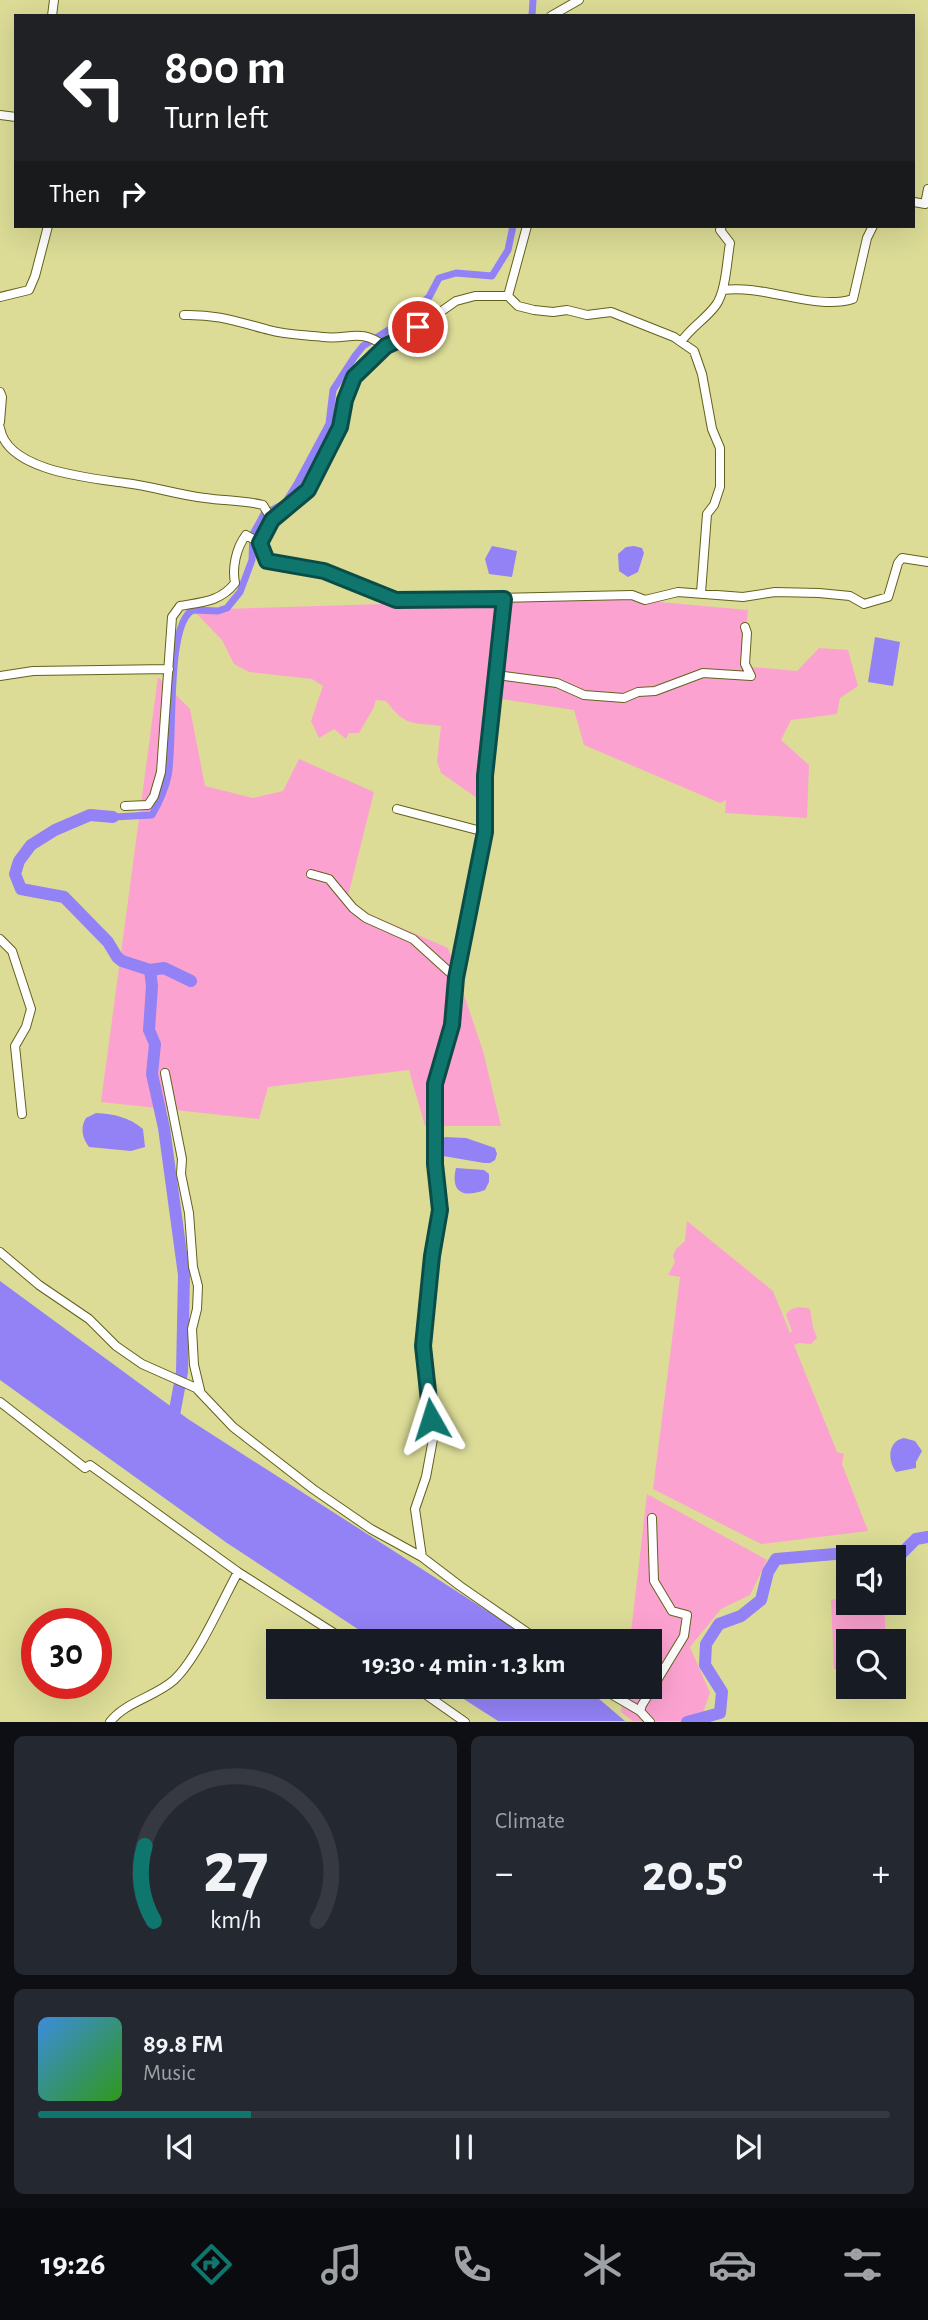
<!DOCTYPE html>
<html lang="en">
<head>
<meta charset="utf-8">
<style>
	body { margin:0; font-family:"Alegreya Sans",sans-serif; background:#242831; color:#f1f3f6; height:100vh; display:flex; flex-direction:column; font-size:26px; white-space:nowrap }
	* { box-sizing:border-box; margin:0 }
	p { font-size:23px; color:#9ea1a6 }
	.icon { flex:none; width:38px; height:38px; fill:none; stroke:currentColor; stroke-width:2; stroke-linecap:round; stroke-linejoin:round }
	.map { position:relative; height:1722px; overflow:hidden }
	.sheet { display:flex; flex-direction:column; gap:14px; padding:14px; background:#0d0f14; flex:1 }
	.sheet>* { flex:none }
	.hud { position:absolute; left:14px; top:14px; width:901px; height:214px; border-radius:0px; box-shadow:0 7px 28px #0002; background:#202124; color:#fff; overflow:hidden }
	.fabs { position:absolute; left:836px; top:1545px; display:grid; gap:14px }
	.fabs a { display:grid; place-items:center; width:70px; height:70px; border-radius:0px; background:#171b24; box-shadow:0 7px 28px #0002; font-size:35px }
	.speed { position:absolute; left:21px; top:1608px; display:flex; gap:14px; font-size:35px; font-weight:700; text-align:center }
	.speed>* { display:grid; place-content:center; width:91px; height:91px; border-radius:50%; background:#171b24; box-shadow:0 7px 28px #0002; line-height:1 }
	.speed .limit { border:10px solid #d22; background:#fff; color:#111 }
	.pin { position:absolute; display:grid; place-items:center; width:60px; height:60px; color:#fff; margin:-30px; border:4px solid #fff; border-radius:50%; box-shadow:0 2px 7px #0007 }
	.me { position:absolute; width:77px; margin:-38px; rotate:354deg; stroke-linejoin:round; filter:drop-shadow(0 0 5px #0008) }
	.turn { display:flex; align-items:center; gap:24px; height:147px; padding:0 35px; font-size:32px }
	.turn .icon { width:91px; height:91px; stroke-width:2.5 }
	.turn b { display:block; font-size:49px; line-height:60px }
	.then { display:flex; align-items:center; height:66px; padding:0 35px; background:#0003; gap:14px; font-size:26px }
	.big { font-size:52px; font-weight:700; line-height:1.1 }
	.sheet .tile { flex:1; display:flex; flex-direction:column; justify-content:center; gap:10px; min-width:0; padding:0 24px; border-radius:10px; background:#242831 }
	.sheet .dial { align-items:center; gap:0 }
	.dial svg { height:182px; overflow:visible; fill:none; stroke:#363941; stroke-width:7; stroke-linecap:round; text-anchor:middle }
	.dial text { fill:#f1f3f6; stroke:none }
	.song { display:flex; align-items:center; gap:21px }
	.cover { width:84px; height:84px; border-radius:10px; background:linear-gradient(135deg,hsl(210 70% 55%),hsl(110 70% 35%)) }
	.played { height:7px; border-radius:4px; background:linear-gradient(90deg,#0f766e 25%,#363941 25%) }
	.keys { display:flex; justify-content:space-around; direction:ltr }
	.heat { display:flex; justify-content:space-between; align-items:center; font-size:38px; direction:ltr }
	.sheet .tiles { flex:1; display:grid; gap:14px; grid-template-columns:1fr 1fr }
	.tile:last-child { grid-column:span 2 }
	.trip { position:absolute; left:266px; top:1629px; width:396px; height:70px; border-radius:0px; background:#171b24; box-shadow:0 7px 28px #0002; font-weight:700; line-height:70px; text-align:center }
	.tabs { display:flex; height:112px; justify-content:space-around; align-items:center; background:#090b0e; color:#9ea1a6 }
	.tabs .icon { width:49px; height:49px }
	.tabs .on { color:#0f766e }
	.tabs b { font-size:32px; color:#f1f3f6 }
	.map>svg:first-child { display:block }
</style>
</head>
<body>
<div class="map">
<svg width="928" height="1722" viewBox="0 0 928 1722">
	<rect width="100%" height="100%" fill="#dcdc97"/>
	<path fill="#fca2d1" d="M603,597L748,610L742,666L797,671L819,648L848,650L858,686L840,698L837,714L791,720L781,740L809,765L807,818L725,813L726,800L720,803L584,745L574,710L495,698L482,711L486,764L477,798L441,773L437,761L441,726C411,722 406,727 386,701L376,700L373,709L359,733H349L346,739L334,729L319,738L311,721L323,686L312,679L249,672L234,664L222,640L193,610Z
		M158,677L190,709L205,786L253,798L283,791L299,759L374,792L346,904L448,948L483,1051L501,1126H425L409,1070L268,1087L259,1119L101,1102Z
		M687,1221L773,1291L790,1333L792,1331L786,1315C791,1306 801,1306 810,1309L813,1327L817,1338L811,1344L799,1343L794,1345L837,1452L844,1454L842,1464L868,1531L761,1544L653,1489L680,1277L668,1275L675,1262L673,1256L676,1249L685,1241Z
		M647,1494L767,1560L750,1595L721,1609L690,1647L710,1693L700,1721H633L621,1712L624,1687H649V1642L630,1641Z
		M849,1596V1603H884L886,1641L849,1642V1669H834L831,1600Z"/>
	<path fill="#9282f6" d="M492,546L517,551L512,577L489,574L485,559Z
		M634,546L642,548L644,553L638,572L628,577L619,571L618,554L626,547Z
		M875,637L900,642L893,686L868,682Z
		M96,1113C114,1114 129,1117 143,1129L145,1147L131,1151L89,1147C82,1138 80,1128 86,1118Z
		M445,1137L466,1138L495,1148L497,1154L495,1160L490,1163H484L443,1156L439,1152L441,1141Z
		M456,1168L484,1170L489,1174V1182L485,1190C464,1198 450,1193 456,1168Z
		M0,1281L188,1419L520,1632L531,1641H376L227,1543L0,1380Z
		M904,1438L915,1441L922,1451L916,1462V1468L896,1472C887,1460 888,1441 904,1438Z
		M445,1687H585L625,1721H498Z"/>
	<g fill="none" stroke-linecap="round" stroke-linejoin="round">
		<path stroke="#9282f6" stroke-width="7" d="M532,16L533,0
			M113,817L152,815C159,803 165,790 168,776C175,744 165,623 193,610L218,611L227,608L240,592L252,560L253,534L264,514L285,503L298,482L329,424L333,390L355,356L363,346L395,326L411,310L429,297L439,278L456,273L492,276L508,250L513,226"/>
		<path stroke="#9282f6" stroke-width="12" d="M113,817L90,815L55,830L31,845L19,861L15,874L21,889L64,897L108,942L117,957L122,961L150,970L152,986L149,1030L155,1044L152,1074L164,1128L184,1275L182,1372L172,1426
			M150,970L164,968L191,981
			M687,1722L720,1713L722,1692L705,1665L706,1644L719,1624L741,1616L761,1600L768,1572L776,1559L870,1551L899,1556L916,1539L928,1537"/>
		<g stroke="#63611d" stroke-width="10">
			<path id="street" d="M52,16L54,0
				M551,16L579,0
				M0,115L16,117
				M914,202L925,204L928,189
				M527,226L508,296H475L456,301L402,339L386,347L375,356L354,377L345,400L340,427L308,490L272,520L260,543L267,561L324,571L396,600L632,595L645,600L678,592L743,597L775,592L819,593L850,596L864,604L888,597L898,563L902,558L928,562
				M723,290C764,284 815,311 853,299L867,238L873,226
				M508,296L518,306L534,310L553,312L567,310L587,315L611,312L674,337L681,342C691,327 706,319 716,305C726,291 727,260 730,243L720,230L722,226
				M0,297L29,290L35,276L48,226
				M184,315C217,314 238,322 269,330C286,335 306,335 323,337C351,340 359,327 386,347
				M681,342L694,351L702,374L712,429L720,448V487L714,505L707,514L701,593
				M0,392L2,397L0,422
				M0,428C7,471 90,478 125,483C152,486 178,495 205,498C225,501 243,500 263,505L272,520
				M497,675L557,683L584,695L624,698L638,692L655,691L703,673L751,676L745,664L747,633L745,627
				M0,676L33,671L169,669
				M125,806L148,805L154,796L161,772L172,617L180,606C202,602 220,602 235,583C232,568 236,548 246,535L260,543
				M397,809L485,832
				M311,874L329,879L353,908L366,918L413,939L456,978
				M0,939L12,951L31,1009L26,1027L15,1046L22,1114
				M165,1073L182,1159L181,1174L189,1213L193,1267L198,1286L197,1309L192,1329L194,1365L200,1390
				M0,1252L39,1285L89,1319L116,1346L142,1364L196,1388L233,1427L313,1489L371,1529L422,1557L460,1586L541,1642
				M0,1402L85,1468L90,1465L238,1572L348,1642
				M422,1557L415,1509L426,1477L433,1439L423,1346L432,1256L440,1210L435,1164V1084L452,1025L456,978L485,832V776L504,599
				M415,1687L465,1722
				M599,1687L640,1711L650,1722
				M640,1711L642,1705L684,1636L687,1615L672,1611L654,1581L652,1518
				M110,1722C125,1702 155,1697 174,1680C197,1659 222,1601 238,1572"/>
		</g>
		<use href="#street" stroke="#fff" stroke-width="8"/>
	</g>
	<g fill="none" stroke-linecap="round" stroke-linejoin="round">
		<g stroke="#0a4d48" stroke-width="18">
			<path id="route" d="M418,327L401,339L386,346L354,377L345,400L340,427L308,490L272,520L260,543L267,561L324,571L396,600L504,599L485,776V832L456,978L452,1025L435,1084V1164L440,1210L432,1256L423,1346L431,1419"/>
		</g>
		<use href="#route" stroke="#0f766e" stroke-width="12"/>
	</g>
</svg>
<div class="fabs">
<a><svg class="icon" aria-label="sound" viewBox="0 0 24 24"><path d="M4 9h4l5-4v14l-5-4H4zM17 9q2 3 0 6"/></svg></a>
<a><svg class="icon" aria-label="search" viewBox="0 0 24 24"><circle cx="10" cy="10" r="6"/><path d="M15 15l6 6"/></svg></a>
</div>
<div class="speed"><div class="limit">30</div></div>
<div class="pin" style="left:418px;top:327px;background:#d93025"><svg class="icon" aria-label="arrive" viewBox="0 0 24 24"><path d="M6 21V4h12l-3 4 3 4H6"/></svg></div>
<svg class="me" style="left:431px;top:1419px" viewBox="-20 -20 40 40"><path d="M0-17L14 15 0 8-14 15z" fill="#0f766e" stroke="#fff" stroke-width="4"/></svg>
<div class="trip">19:30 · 4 min · 1.3 km</div>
<div class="hud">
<div class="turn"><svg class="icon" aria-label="left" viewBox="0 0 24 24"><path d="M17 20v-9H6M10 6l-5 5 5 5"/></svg><div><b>800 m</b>Turn left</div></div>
<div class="then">Then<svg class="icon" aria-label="right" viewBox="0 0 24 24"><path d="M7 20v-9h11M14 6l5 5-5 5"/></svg></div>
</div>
</div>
<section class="sheet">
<div class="tiles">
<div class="tile dial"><svg viewBox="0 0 100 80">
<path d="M14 69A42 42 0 1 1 86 69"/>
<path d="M14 69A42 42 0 0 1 10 36" stroke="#0f766e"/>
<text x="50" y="56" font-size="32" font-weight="700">27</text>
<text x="50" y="72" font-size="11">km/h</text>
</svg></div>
<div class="tile"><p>Climate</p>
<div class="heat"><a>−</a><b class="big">20.5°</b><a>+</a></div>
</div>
<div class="tile">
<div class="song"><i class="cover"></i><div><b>89.8 FM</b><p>Music</p></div></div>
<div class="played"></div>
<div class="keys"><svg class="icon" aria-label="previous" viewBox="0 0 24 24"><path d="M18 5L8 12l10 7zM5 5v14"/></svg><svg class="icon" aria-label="pause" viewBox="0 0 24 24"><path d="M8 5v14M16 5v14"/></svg><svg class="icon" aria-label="next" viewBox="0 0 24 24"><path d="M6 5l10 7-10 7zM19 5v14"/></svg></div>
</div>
</div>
</section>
<nav class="tabs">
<b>19:26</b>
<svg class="icon on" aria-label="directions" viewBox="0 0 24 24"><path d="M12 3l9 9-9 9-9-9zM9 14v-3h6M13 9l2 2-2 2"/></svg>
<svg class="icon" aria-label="music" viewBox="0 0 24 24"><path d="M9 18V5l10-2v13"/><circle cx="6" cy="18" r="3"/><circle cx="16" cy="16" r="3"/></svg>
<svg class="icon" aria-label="phone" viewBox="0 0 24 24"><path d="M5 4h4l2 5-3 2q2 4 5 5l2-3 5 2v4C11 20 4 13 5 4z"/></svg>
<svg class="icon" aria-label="climate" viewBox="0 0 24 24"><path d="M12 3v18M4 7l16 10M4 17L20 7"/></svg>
<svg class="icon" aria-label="car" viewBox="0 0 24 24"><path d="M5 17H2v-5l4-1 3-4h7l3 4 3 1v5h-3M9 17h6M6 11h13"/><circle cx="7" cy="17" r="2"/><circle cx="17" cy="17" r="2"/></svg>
<svg class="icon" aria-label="filters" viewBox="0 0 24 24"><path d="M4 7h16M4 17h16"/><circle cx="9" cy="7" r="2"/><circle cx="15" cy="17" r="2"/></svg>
</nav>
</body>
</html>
